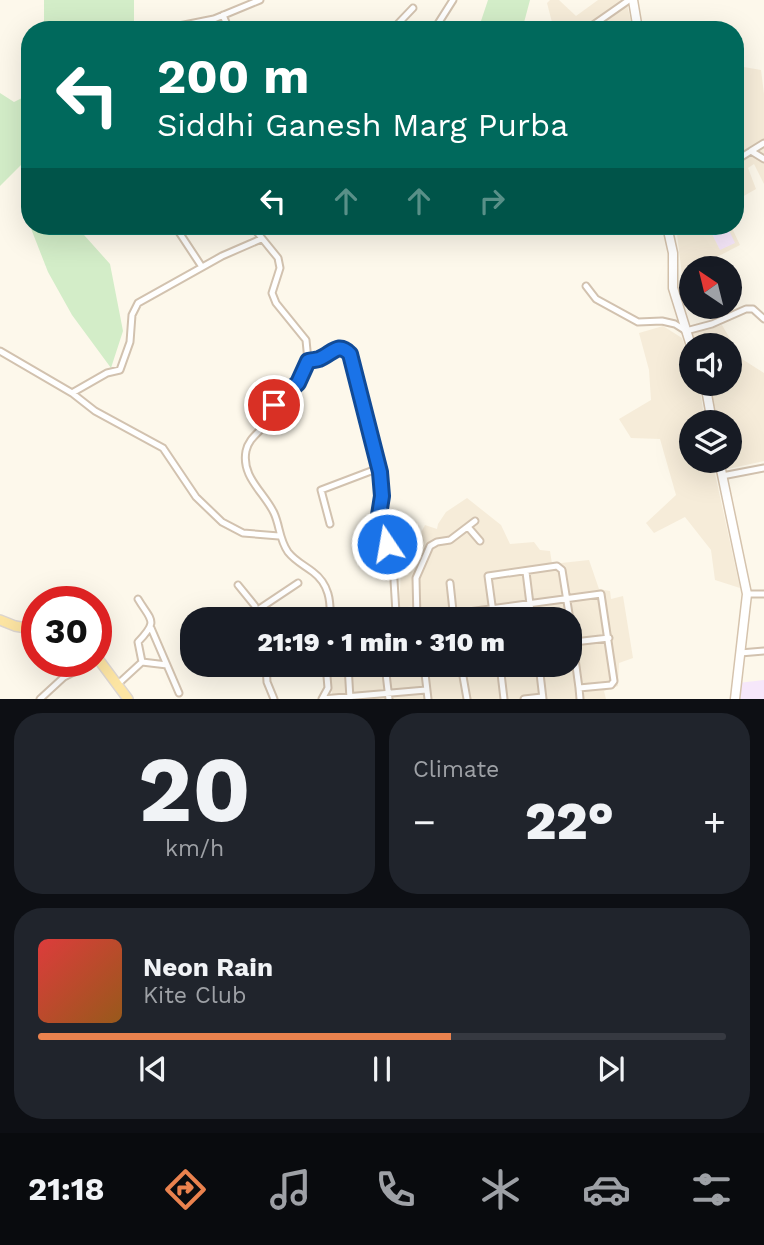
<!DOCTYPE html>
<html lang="en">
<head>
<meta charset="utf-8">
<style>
	body { margin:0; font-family:"Work Sans",sans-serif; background:#20242c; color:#f1f3f6; height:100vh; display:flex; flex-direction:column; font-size:26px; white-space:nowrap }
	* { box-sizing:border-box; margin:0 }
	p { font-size:23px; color:#9ea1a6 }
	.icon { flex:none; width:38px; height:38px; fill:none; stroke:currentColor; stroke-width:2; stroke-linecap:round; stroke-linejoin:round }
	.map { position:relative; height:699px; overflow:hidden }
	.sheet { display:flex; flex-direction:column; gap:14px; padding:14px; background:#0d0f14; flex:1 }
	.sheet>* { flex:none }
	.banner { position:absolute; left:21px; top:21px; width:723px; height:214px; border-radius:28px; box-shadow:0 7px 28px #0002; background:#00695c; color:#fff; overflow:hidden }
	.needle { width:46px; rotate:325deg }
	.tools { position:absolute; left:679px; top:256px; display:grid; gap:14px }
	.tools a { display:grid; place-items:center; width:63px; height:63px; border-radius:50%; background:#171b24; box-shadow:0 7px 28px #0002; font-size:35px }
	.speed { position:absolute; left:21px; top:586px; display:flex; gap:14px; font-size:35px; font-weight:700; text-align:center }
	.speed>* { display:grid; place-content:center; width:91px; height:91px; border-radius:50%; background:#171b24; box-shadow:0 7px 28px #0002; line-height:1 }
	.speed .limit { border:10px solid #d22; background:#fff; color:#111 }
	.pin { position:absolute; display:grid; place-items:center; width:60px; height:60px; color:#fff; margin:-30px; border:4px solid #fff; border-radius:50%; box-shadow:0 2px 7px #0007 }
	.me { position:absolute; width:77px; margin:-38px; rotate:348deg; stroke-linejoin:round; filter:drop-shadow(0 0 5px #0008) }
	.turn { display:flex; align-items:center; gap:24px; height:147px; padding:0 21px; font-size:32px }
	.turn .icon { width:91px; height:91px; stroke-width:2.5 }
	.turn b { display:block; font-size:49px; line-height:60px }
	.lanes { display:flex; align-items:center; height:66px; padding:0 21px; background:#0003; justify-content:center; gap:35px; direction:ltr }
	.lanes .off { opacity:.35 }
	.big { font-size:52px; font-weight:800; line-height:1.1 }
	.sheet .tile { flex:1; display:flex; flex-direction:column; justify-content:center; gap:10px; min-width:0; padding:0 24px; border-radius:28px; background:#20242c }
	.sheet .dial { align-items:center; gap:0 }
	.dial b { font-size:91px; line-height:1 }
	.song { display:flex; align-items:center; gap:21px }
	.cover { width:84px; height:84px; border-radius:10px; background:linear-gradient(135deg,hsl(0 70% 55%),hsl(30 70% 35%)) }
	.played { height:7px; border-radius:4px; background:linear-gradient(90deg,#ea824e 60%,#363941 60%) }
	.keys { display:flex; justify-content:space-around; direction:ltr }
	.heat { display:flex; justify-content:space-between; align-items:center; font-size:38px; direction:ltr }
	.sheet .tiles { flex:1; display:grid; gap:14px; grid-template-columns:1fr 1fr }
	.tile:last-child { grid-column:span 2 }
	.trip { position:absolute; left:180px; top:607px; width:402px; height:70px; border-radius:28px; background:#171b24; box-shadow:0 7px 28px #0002; font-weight:800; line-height:70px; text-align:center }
	.menu { display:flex; height:112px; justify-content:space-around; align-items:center; background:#090b0e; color:#9ea1a6 }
	.menu .icon { width:49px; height:49px }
	.menu .active { color:#ea824e }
	.menu b { font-size:32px; color:#f1f3f6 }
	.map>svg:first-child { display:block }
</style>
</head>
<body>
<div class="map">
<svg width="764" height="699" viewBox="0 0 764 699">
	<rect width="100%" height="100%" fill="#fdf8eb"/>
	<path fill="#f6ecd9" d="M550,0H559L576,16L598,0H626L633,30H554L547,3Z
		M738,66L761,70L764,94V184L754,164L748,168L756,189L735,201V94H741Z
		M676,226H731L740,245L682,275Z
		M722,325L742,359L764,373V461L723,470L722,460H730V422H716L711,395L707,383H730V345H691L687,335Z
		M663,326L682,338L691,365V383H698L700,390L705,422H691V460H712L740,588L715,580L711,550L685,517L654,533L646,523L676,495L660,439L631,438L619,419L651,400L649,370L639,333Z
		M467,498L501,525L510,544L534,542L540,550L550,551L552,564L589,560L599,589L610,591L611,599L623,596L633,658L619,663L618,686L604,691L606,699H333L328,665H570V620L380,619L414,612L416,606L399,608L401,571L425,525L437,529L438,524L446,512Z"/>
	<path fill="#f6e7fa" d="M708,226H727L735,243L720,250Z
		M764,680V699H736L738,683Z"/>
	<path fill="#d3edc8" d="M44,0H134V21L138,30H44Z
		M488,0H530L522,30H478Z
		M30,81V170L22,164L0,186V93L14,102L24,97Z
		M30,226H76L110,264L123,331L111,368L72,315L48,272Z"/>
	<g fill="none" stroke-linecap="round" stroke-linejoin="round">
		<g stroke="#d2c2af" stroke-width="9">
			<path id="minor" d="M223,15L229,30
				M159,30L214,19L260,0
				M392,30L413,8
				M434,30L453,0
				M586,30L629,0
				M751,151L764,143
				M735,161L751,151L764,159
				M145,226L153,228L157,226
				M175,226L202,267
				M252,226L278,258L280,268L272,293L276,303L306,340L308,361
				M586,286L596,299L638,322L662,321L675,324L686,331L712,324L746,309H753L764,319
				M0,351L72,393L107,373L120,370L130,342L132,315L138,303L222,256L261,239
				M72,393L95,411L163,448L196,497L222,522L243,533L279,536
				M722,476L764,468
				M330,524L321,490L379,468
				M468,527L480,541
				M526,572L532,620
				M450,583L454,620
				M238,585L255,606L258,620
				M747,594H764
				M256,611L298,583
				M417,619L601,594L614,681L611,685L579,688L580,699
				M243,620L257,615
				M330,620C331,601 329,584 313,572C304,565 295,561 288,552C279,539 280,526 274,513C264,492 241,477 246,451C248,440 257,434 264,426C269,419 270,409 276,402C292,387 300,383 308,361L319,359L330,351L342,347L350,354L353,364L380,472L382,496L379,515L393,564L396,613L366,620
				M417,620L416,578L430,546L437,542L450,540L475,521
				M494,620L488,576L557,566L562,570L570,620
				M570,622L579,688
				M151,628L179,693
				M574,642L609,638
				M740,653L764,651
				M142,662L167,665
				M266,665L267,682L274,699
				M348,665L350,699
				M385,665L389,699
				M424,665L428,699
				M461,665L467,699
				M500,665L504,699
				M539,665L543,699
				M540,669L576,666
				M118,684L142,662L138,642C159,620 151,621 138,599
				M40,699L64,677L93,662
				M322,699L426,690
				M322,699L328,688L326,665
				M524,699L542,697"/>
		</g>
		<g stroke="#d5c3ad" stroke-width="11">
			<path id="secondary" d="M633,0L638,30
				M667,226L673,253V288L691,346
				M705,383L712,422
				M719,460L747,594L735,699"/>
		</g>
		<g stroke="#ddd6d0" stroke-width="12">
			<path id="primary" d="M0,620L15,626L37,630
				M96,656L128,699"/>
		</g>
		<use href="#minor" stroke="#fff" stroke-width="5"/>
		<use href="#secondary" stroke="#fff" stroke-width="8"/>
		<use href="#primary" stroke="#fde5a3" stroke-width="9"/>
	</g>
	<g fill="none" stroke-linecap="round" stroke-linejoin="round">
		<g stroke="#114b97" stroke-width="18">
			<path id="route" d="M274,405L298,383L308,361C312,360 316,360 319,359C332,354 338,341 350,354L380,472L382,496L379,515L387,544"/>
		</g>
		<use href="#route" stroke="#1a73e8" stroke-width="12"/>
	</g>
</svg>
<div class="tools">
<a><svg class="needle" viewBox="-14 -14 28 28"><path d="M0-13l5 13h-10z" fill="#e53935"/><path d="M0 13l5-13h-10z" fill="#9ea1a6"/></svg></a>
<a><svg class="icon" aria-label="sound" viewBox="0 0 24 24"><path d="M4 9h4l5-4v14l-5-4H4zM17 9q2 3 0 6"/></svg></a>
<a><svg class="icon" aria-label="layers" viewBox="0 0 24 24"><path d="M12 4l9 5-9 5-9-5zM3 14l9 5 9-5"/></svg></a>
</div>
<div class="speed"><div class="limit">30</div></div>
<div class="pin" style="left:274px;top:405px;background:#d93025"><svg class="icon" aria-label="arrive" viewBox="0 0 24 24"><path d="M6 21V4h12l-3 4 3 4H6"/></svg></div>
<svg class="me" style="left:387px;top:544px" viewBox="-20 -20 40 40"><circle r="17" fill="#1a73e8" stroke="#fff" stroke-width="3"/><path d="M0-11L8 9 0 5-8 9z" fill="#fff"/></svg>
<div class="trip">21:19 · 1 min · 310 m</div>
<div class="banner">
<div class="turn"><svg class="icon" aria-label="left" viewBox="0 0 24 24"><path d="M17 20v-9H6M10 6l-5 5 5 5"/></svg><div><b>200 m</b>Siddhi Ganesh Marg Purba</div></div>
<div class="lanes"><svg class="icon" aria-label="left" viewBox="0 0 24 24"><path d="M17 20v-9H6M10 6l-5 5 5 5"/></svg><svg class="icon off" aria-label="ahead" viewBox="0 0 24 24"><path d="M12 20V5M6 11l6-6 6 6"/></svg><svg class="icon off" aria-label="ahead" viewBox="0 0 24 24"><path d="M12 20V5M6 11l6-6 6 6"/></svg><svg class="icon off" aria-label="right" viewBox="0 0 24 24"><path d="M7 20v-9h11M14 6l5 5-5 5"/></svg></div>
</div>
</div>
<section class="sheet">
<div class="tiles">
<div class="tile dial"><b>20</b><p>km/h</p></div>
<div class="tile"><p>Climate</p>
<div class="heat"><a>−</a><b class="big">22°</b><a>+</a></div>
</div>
<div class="tile">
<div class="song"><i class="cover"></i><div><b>Neon Rain</b><p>Kite Club</p></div></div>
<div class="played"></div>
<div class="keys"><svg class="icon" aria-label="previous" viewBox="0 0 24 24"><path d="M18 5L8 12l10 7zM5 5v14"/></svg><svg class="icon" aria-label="pause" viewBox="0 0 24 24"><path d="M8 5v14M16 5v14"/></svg><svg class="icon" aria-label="next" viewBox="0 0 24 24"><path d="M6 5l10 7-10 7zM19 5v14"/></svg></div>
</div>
</div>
</section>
<nav class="menu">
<b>21:18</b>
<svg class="icon active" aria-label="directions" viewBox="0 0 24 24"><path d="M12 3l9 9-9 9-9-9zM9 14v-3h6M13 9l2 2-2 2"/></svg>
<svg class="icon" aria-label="music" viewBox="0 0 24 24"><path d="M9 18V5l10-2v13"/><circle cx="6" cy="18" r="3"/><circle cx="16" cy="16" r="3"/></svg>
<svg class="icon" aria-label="phone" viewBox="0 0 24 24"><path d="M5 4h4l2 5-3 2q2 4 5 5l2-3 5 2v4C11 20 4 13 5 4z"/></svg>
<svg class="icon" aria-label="climate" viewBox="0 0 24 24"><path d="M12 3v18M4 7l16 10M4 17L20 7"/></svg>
<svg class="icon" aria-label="car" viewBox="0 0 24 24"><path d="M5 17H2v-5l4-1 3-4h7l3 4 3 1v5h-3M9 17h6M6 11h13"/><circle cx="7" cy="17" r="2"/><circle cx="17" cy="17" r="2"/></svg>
<svg class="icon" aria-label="filters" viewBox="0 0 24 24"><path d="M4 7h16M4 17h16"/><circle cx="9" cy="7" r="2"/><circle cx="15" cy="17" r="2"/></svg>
</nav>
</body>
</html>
